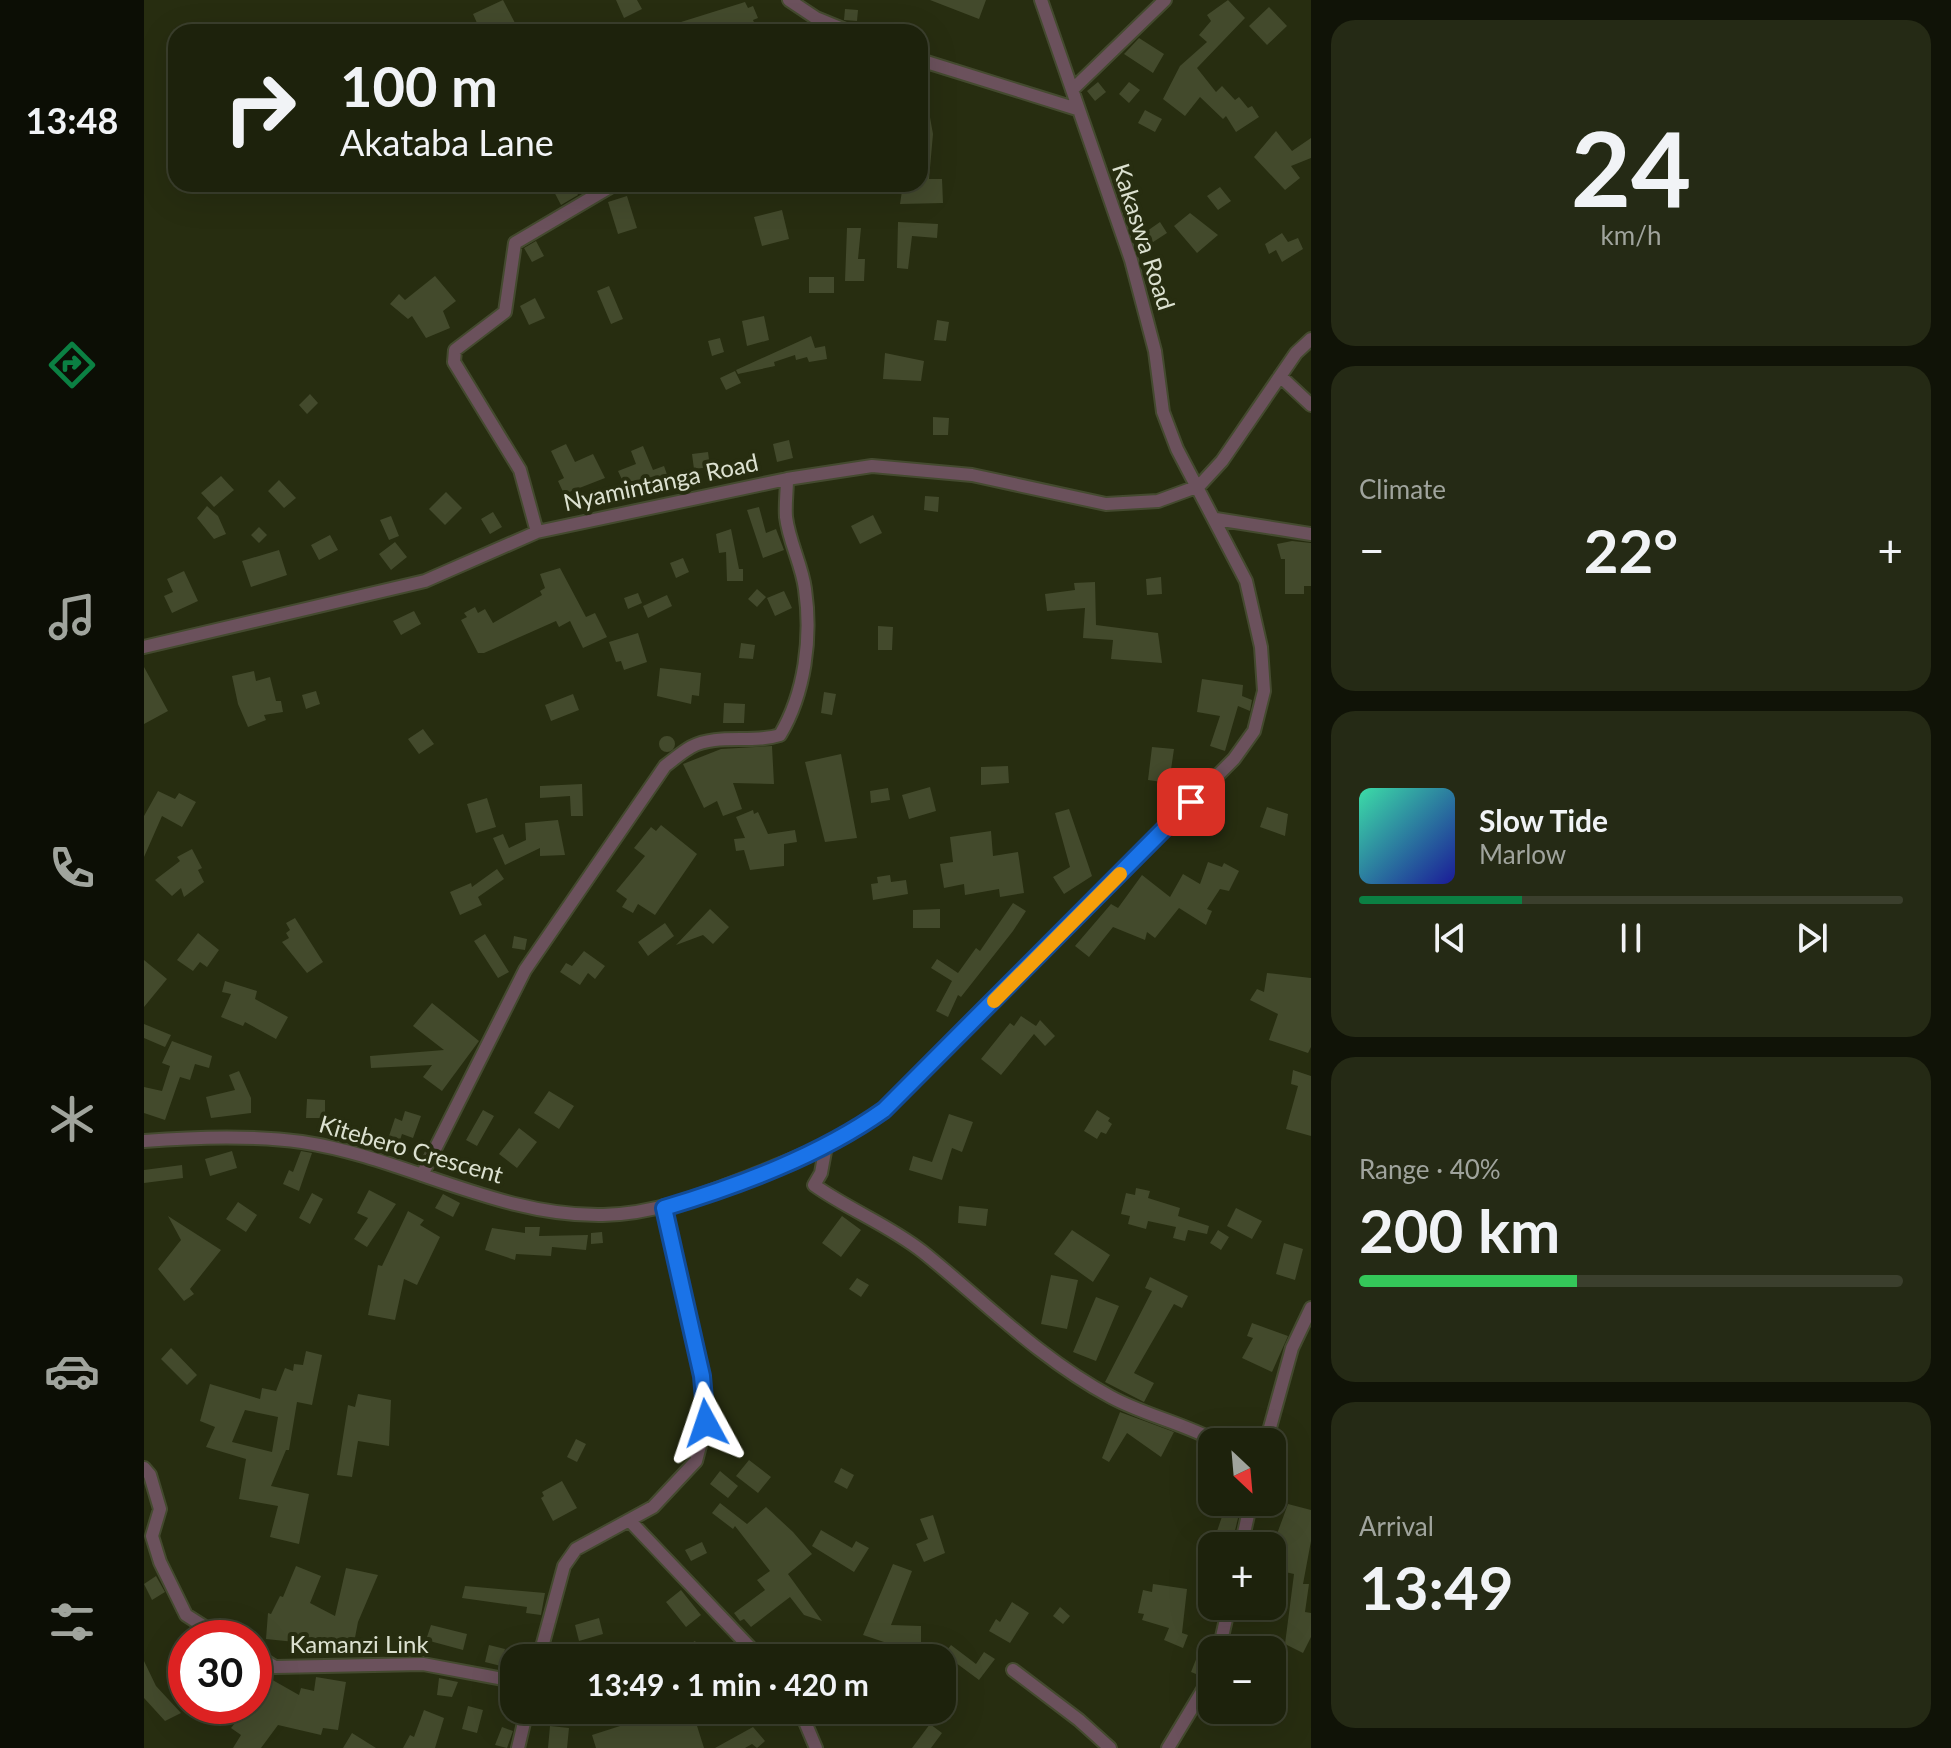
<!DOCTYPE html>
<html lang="en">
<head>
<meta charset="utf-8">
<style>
	body { margin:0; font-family:Lato,sans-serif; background:#252a15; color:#f1f3f6; height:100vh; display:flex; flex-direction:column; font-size:30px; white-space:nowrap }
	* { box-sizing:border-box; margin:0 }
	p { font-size:26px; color:#a0a49d }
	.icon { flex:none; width:44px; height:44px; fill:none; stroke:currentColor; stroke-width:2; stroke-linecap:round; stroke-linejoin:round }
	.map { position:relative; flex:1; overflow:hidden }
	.panel { display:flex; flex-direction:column; gap:20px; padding:20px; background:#101307; width:640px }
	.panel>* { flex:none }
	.top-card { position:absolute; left:24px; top:24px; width:760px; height:168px; border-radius:24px; box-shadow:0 8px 32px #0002,0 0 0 2px #3b3f2d; background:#1d220c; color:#f1f3f6; overflow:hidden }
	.needle { width:52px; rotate:154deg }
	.controls { position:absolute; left:1054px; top:1428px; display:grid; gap:16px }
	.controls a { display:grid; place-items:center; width:88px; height:88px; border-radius:16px; background:#1d220c; box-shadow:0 8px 32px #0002,0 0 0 2px #3b3f2d; font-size:40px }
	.speed { position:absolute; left:24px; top:1620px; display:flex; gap:16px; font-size:40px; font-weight:700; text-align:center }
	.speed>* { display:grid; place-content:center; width:104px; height:104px; border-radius:50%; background:#1d220c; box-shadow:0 8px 32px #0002,0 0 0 2px #3b3f2d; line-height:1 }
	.speed .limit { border:12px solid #d22; background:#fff; color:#111 }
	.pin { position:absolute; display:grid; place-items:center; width:68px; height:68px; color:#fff; margin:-34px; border-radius:16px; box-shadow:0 4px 12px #0006 }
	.me { position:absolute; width:88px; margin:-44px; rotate:355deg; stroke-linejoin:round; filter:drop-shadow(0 0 6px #0008) }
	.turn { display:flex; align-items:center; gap:28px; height:168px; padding:0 40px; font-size:36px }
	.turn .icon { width:104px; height:104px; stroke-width:2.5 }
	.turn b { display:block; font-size:56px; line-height:68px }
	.big { font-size:60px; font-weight:700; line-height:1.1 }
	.panel .card { flex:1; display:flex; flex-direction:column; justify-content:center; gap:12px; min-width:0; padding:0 28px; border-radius:24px; background:#252a15 }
	.panel .dial { align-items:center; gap:0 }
	.dial b { font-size:104px; line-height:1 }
	.song { display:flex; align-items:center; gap:24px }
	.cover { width:96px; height:96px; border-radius:12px; background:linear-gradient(135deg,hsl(160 70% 55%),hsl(240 70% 35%)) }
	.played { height:8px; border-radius:4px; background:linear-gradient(90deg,#0b8043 30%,#3b3f2d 30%) }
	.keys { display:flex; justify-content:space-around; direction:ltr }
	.heat { display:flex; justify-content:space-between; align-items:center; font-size:44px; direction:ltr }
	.charge { height:12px; border-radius:6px; background:linear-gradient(90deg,#34c759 40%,#3b3f2d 0) }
	.trip { position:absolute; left:356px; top:1644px; width:456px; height:80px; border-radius:24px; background:#1d220c; box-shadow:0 8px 32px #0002,0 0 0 2px #3b3f2d; font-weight:700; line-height:80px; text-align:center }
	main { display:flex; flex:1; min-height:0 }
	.dock { display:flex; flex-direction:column; width:144px; justify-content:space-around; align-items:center; background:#0c0e05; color:#a0a49d }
	.dock .icon { width:56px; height:56px }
	.dock .selected { color:#0b8043 }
	.dock b { font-size:36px; color:#f1f3f6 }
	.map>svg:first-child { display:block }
</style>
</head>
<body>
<main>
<nav class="dock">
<b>13:48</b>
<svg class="icon selected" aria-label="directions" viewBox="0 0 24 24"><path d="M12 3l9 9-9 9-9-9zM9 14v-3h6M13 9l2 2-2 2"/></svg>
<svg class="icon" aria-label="music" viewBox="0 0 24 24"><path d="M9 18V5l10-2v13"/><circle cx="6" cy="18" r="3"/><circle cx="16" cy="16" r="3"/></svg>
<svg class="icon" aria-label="phone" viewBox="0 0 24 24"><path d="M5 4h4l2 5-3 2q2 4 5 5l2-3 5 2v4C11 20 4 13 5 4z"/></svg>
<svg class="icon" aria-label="climate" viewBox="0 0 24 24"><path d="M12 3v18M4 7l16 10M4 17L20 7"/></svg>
<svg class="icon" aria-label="car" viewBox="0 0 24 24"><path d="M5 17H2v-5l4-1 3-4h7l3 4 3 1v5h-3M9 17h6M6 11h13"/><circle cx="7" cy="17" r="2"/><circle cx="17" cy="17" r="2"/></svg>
<svg class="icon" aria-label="filters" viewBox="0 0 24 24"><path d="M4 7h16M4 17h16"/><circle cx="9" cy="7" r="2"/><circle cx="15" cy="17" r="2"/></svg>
</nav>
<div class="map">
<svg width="1167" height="1748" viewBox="0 0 1167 1748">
	<rect width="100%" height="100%" fill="#272d10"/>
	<path fill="#434a2c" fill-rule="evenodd" d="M359,0L371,23L353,32H337L329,14Z
		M472,0H493L498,9L480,18Z
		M786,0H842L835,19Z
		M1084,0L1101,18L1053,68L1072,92L1078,86L1091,100L1095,97L1104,108L1108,106L1115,117L1092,132L1082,116L1079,119L1056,97L1041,116L1019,99L1036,66L1063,42L1055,35L1067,21L1063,15Z
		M601,2L604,8L609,6L614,18L609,20L612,27L600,32H542L537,22Z
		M1125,7L1143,26L1123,45L1105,26Z
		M701,9L714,10L713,21L700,20Z
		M995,38L1020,54L1009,73L980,54Z
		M954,82L962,92L951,101L943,91Z
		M985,82L996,90L985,103L975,94Z
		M782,95L789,134L785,179H798L799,203L756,204L759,184H776V96Z
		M1001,110L1018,119L1011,132L994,123Z
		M1132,131L1148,151L1167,138V158L1147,166L1156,178L1141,190L1110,157Z
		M406,184H429L434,195L417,205Z
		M1076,187L1087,201L1074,210L1063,196Z
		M483,196L493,228L474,234L464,202Z
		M638,210L645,239L618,246L610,217Z
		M1046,213L1074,235L1053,253L1030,226Z
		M754,222L794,224L793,238L768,236L764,269L753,268Z
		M1016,222L1023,233L1003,246L996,236Z
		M703,228H717L714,259H721L720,281H701Z
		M1138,233L1144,242L1154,238L1159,249L1138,262L1132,250L1125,254L1121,244Z
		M392,241L400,256L388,262L380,248Z
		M291,276L312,301L299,311L306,328L282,338L268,316L264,319L246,304L255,294L261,300Z
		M665,277H690V293H665Z
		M465,286L479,319L467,324L453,291Z
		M391,298L401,318L385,325L376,306Z
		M620,316L625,340L603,346L598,321Z
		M793,320L805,322L802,341L790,340Z
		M667,336L671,348L681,346L683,359L665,362L663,357L652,360L651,355L630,362L631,366L594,374L592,370Z
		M576,338L580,352L568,356L564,341Z
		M741,353L780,361L777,381L739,379Z
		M591,371L597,383L582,390L576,378Z
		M166,394L174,403L163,414L155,405Z
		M789,417L805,418L804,435H789Z
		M645,440L649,458L633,462L629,444Z
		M422,444L431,462L449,454L461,478L420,494L414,481L420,478L407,451Z
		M499,446L509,470L520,466L526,483L504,491L499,478L481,486L474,471L492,464L487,451Z
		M564,452L566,467L550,469L548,454Z
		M77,476L90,490L70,507L57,493Z
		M135,480L152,498L140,508L124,491Z
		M302,492L318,508L301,525L285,509Z
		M781,496L795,497L794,512L780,510Z
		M63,506L74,516L82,534L70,539L53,518Z
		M615,507L622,533L632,529L640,550L619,558L603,510Z
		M349,512L358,527L346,534L337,519Z
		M729,515L738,533L716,544L707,526Z
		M247,516L255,536L245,540L236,520Z
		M115,527L123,535L115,543L107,535Z
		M587,529L595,569H599V581H583L582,552L575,553L572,534Z
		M186,535L194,550L175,560L167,545Z
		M1148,541L1167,543V586H1160V594H1141V559H1137L1133,544Z
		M251,542L263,557L247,570L235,554Z
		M135,550L143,575L107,587L98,561Z
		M539,558L545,572L532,578L526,563Z
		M416,568L442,617L451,613L463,637L439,648L426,621L415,627L412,621L340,653H334L317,620L323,617L320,613L331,607L334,613L341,609L349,623L398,595L396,591L401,588L396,574Z
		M40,571L54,601L28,613L20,596L29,592L23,579Z
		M1017,577L1018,594L1003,595L1002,579Z
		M951,582L952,625L1014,633L1018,663L967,659L969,640L939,638L941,608L903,611L901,594L931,590L930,583Z
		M613,589L622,597L613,607L604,599Z
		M640,591L648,608L631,616L623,598Z
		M494,593L498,603L484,609L480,598Z
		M523,595L528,606L504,618L499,606Z
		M270,611L277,624L257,635L249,621Z
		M734,626L749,627L748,650H734Z
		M494,633L503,662L480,670L477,661L472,662L465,642Z
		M597,643L611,645L609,659L595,658Z
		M0,667L24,711L0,724Z
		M516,668L557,673L555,696L548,695L547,704L513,696Z
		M110,671L112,681L126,677L132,701H137L139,712L120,715L122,720L104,727L94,704L88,676Z
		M1058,679L1099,685L1098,696L1108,700L1106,711L1094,706L1081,751L1066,746L1076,716L1053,712Z
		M172,691L176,704L162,709L158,695Z
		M680,692L692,694L688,715L677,713Z
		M429,694L435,710L407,721L401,705Z
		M580,703L601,704L600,723H579Z
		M279,729L290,744L275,754L264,739Z
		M515 744a8 8 0 1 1 16 0a8 8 0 1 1-16 0Z
		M628,746L630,784L589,783L598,809L579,816L573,801L560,808L539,764L577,749Z
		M1008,747L1030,749L1025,783L1004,780Z
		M697,754L713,838L681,842L661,762Z
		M864,766L865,783L837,785V767Z
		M438,784L439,816H427L426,796L396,798V786Z
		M786,787L792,811L765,819L758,795Z
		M744,788L746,800L727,803L726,791Z
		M14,791L31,799L35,793L52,802L38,827L18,816L0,857V816Z
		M343,798L352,827L332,833L323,804Z
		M1123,807L1144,814L1141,836L1116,827Z
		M925,809L948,876L920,894L909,877L926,867L911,813Z
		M609,810L610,814L614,812L624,834L651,830L653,842L640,844V866L606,870L600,850L592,851L590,839L601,838L592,817Z
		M414,820L421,855L396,856V848L361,865L349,838L359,834L365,848L382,840L381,823Z
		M517,825L553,854L511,915L494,904L489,913L478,907L483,899L472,891L501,856L490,848L507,827L512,831Z
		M847,831L849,856L874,852L880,893L856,897L855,889L821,895L820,884L800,888L796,864L809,862L806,837Z
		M48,849L58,868L54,870L60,882L40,897L37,888L28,896L11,880L36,861L33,857Z
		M1064,862L1078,867L1080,863L1095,871L1085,891L1076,889L1063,909L1068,911L1062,925L1035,908L1011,938L1003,932L1001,940L969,927L945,957L931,946L967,904L974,908L998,875L1026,897L1039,874L1056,884Z
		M353,869L360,879L334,897L338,905L316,915L306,892L327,883L328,887Z
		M746,875L747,882L762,880L764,894L729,900L727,884L734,883L733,877Z
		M869,903L882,911L869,931L817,997L814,995L804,1017L792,1011L808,981L787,968L793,959L814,973L832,948L836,951Z
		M566,909L585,927L569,944L559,935L532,945Z
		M796,909V928H769V910Z
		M151,918L179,962L163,973L138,942L145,938L142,933L146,930L142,923Z
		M521,923L530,936L504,956L494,942Z
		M54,933L75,950L63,967L56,962L49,971L33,960Z
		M341,934L365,972L354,978L330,941Z
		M370,936L383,939L381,950L368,948Z
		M440,951L461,966L451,979L444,973L436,985L416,972L422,963L428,966Z
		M0,960L23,979L0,1007Z
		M1123,973L1167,978V1047L1164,1053L1125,1040L1134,1014L1106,1000L1113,989L1120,992Z
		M81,981L113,991L111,999L144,1017L132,1039L101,1022L99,1026L77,1017L87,994L78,992Z
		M288,1003L335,1041L298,1091L279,1077L288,1065L227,1068L226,1056L300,1050L269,1026Z
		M877,1016L892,1026L896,1020L911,1036L901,1046L890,1034L857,1075L837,1059L866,1023L870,1026Z
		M0,1024L27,1035L21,1047L0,1038Z
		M28,1041L68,1056L65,1068L51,1064L46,1080L36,1077L21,1120L0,1113V1087L18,1091L26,1066L18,1063Z
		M1149,1070L1167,1076V1136L1142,1129L1154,1086L1147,1084Z
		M95,1071L107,1098V1113L67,1118L62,1097L91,1090L85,1075Z
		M405,1091L430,1106L415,1129L390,1113Z
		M163,1099L181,1100V1118H162Z
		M339,1110L350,1116L333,1146L322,1140Z
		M953,1110L966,1118L964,1121L968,1124L962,1134L957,1132L953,1139L940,1131Z
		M261,1111L277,1116L269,1138L258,1134L253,1149L242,1145L251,1118L258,1121Z
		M805,1114L829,1122L818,1152L808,1148L798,1180L765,1170L769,1156L788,1162Z
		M375,1128L393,1142L373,1168L355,1154Z
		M88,1151L93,1168L66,1176L61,1159Z
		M157,1151L168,1153L155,1191L139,1184L145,1170L149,1172Z
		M38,1165L39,1178L0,1183V1170Z
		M992,1188L1006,1191L1004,1198L1036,1208L1034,1216L1065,1226L1063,1234L1044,1230L1041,1241L1029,1238L1032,1227L1004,1221L1002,1229L984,1224L986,1216L977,1214L982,1193L991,1195Z
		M225,1190L252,1204L223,1247L210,1239L224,1218L213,1213Z
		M168,1193L179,1199L166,1224L155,1218Z
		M299,1194L316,1203L309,1217L291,1208Z
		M94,1202L113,1215L102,1232L82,1219Z
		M815,1206L844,1209L842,1226L814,1223Z
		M1092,1208L1118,1221L1108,1239L1083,1226Z
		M264,1211L280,1220L276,1225L296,1237L273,1285L260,1279L251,1320L224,1315L234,1265L238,1266Z
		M24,1216L77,1250L46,1289L50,1294L40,1301L14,1269L37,1240Z
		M698,1216L717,1230L697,1257L678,1243Z
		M381,1227H396L395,1236L444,1235L442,1250L408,1247L407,1256L372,1254L371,1260L341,1250L348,1228L381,1233Z
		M928,1230L966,1255L949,1282L910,1254Z
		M1074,1230L1085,1237L1077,1250L1066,1243Z
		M458,1232L459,1243L447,1244V1233Z
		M1140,1243L1159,1249L1151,1280L1132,1274Z
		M907,1275L934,1280L923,1329L897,1324Z
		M1006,1277L1044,1296L1038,1308L1030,1304L990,1373L1010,1383L1000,1402L961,1382L1008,1291L1001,1288Z
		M713,1278L725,1285L717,1297L705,1289Z
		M952,1297L975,1306L952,1361L929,1352Z
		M1108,1323L1144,1336L1128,1372L1098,1358L1109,1338L1103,1336Z
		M27,1348L53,1375L43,1385L17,1359Z
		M162,1351L178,1355L168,1405L153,1402L145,1450H142L127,1486L165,1494L155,1544L126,1537L134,1506L95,1499L102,1459L62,1447L71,1427L56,1421L66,1384L116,1399L118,1388L132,1391L141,1368L149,1371L150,1364L159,1365ZM101,1410L134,1417L128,1452L88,1442Z
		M214,1394L247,1400L245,1446L214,1441L208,1477L193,1475L204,1405L211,1407Z
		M976,1412L1030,1432L1017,1457L983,1433L965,1462L958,1458Z
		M432,1439L442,1444L433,1462L423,1457Z
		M605,1460L627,1477L614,1493L592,1476Z
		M697,1468L710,1475L703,1489L690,1482Z
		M576,1471L594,1486L584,1498L566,1484Z
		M418,1481L433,1508L409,1521L397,1498L400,1496L398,1492Z
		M1083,1502H1094L1092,1509L1096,1510L1088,1543L1071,1537Z
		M576,1503L603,1524L622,1507L649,1532L668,1554L644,1574L678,1621L660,1615L646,1597L607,1627L600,1619L596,1621L590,1613L621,1590L613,1580L626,1571L591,1526L589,1529L568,1513Z
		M1144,1504L1167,1510V1541L1159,1584H1165L1161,1612L1167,1613V1637L1159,1653L1141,1644L1150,1574L1128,1569L1130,1542Z
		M789,1515L801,1553L780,1562L772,1544L784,1539L776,1519Z
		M677,1530L708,1548L712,1541L725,1548L710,1572L668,1546Z
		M558,1542L563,1553L547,1561L541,1550Z
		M749,1564L768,1571L747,1625L777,1626V1642H740L719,1635Z
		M152,1566L177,1576L166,1603L191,1616L202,1568L234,1575L214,1622L209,1648L122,1639L124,1613L127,1614L136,1596L139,1597Z
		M12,1576L21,1592L8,1600L0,1584Z
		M1009,1584L1043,1589L1038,1633L1044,1635L1039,1648L1020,1640L1025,1628L998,1620L1000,1614L994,1613L999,1590L1008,1592Z
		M321,1586L401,1593L397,1615L382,1613L383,1607L318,1598Z
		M537,1590L557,1615L542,1627L522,1602Z
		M868,1602L885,1613L866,1643L845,1631L852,1619L856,1622Z
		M916,1607L926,1616L919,1624L909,1616Z
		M455,1618L459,1634L435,1641L431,1625Z
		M287,1625L323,1634L319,1650L282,1640Z
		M551,1641L561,1658H542L537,1649Z
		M345,1645L361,1649L357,1666L341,1662Z
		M807,1645L832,1664L840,1652L851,1659L835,1680L800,1654Z
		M1055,1652L1068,1656V1666L1057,1676L1047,1672Z
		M0,1661L12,1686L37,1713L21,1721L0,1698Z
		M110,1674L121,1685L125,1678L155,1695L157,1688L170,1691L172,1677L202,1682L194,1730L179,1728L177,1735L134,1725L117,1748H89L97,1735L87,1728L105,1706H110Z
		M295,1678L314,1682L308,1697L293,1695Z
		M324,1706L339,1710L333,1733L318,1729Z
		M280,1710L300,1718L291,1748H259L266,1735L270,1737Z
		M526,1710H548L560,1748H452L448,1735Z
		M629,1710H647L650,1719L643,1725Z
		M786,1724L798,1733L787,1748H768Z
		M406,1726L425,1728L423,1748H404Z
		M358,1727L369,1731L363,1748L351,1745Z
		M609,1727L621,1741L613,1748L608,1744L601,1748H571Z
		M208,1733L232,1748H199Z"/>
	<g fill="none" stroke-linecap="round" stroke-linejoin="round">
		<g stroke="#444a2f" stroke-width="16">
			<path id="minor" d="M645,0L672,18L706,32
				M776,60L933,109
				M928,90L1021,0
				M1136,376L1167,405
				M1072,519L1167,534
				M393,532L376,470L310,362L311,350L361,312L371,243L471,184
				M0,647L281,581L393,532L643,479L728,466L828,475L962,504L1014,501L1055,486L1078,461L1152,353L1167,339
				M0,1141C51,1137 107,1135 158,1142C259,1157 354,1217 459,1215C509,1214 553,1197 599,1179C654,1157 691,1145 740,1110L1090,759L1110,731L1120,691L1117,647L1102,581L1033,449L1019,412L1011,351L987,260L897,0
				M682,1146L677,1173L670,1185C705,1210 745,1225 779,1252C841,1302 896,1359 967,1397C1000,1415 1039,1423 1074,1442
				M278,1175L381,970L521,766C529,760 538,752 547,747C573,733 608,744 636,735C661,693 668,638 661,589C658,565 645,542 642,517C641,504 643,491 643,479
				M1122,1442L1148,1348L1167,1308
				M0,1468L6,1475L16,1509L8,1536L16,1562L42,1615L78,1638
				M486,1521L616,1658
				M1097,1546L1107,1502
				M1075,1650L1085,1606
				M110,1654L131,1667L279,1664L370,1681
				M395,1658L420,1566L432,1549L509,1507L552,1461L562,1423L558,1376L520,1208
				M869,1670L935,1720L966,1748
				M656,1710L672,1748
				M374,1748L383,1710
				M1024,1748L1068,1675"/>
		</g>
		<use href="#minor" stroke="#6b515c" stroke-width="12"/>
	</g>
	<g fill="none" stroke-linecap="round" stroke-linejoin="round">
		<g stroke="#114b97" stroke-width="20">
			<path id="route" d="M562,1423L558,1376L520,1208C596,1185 675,1156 740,1110L1047,802"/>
		</g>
		<use href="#route" stroke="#1a73e8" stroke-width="14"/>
		<path stroke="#f59e0b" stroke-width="14" d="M850,1001L976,874"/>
	</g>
	<g text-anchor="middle" stroke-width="8" stroke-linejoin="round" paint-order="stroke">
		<g font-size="24" fill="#dce1d0" stroke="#272d10">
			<text transform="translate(999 237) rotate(72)" y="8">Kakaswa Road</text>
			<text transform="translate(517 483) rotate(-12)" y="8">Nyamintanga Road</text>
			<text transform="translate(267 1150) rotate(16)" y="8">Kitebero Crescent</text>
			<text x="215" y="1653">Kamanzi Link</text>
		</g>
	</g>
</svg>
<div class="controls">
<a><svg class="needle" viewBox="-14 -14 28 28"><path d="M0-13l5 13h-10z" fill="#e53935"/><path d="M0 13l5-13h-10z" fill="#a0a49d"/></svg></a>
<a>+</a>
<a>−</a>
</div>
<div class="speed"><div class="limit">30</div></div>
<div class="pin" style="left:1047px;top:802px;background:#d93025"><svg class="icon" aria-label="arrive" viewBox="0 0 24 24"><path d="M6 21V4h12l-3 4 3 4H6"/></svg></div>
<svg class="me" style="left:562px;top:1423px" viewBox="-20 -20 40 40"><path d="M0-17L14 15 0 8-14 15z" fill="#1a73e8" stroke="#fff" stroke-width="4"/></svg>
<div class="trip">13:49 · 1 min · 420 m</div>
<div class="top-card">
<div class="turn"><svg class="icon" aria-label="right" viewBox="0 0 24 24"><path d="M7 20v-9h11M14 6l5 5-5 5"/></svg><div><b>100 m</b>Akataba Lane</div></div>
</div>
</div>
<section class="panel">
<div class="card dial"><b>24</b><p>km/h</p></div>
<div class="card"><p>Climate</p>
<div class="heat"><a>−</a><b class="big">22°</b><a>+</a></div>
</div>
<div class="card">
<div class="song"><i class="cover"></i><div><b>Slow Tide</b><p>Marlow</p></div></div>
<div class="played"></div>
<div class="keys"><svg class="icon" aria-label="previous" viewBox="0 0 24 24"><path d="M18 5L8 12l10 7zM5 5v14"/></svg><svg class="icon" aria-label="pause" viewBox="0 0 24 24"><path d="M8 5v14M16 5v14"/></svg><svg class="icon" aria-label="next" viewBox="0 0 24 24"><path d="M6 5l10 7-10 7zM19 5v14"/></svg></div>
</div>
<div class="card"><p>Range · 40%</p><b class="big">200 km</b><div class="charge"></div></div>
<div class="card"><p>Arrival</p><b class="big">13:49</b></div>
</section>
</main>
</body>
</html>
